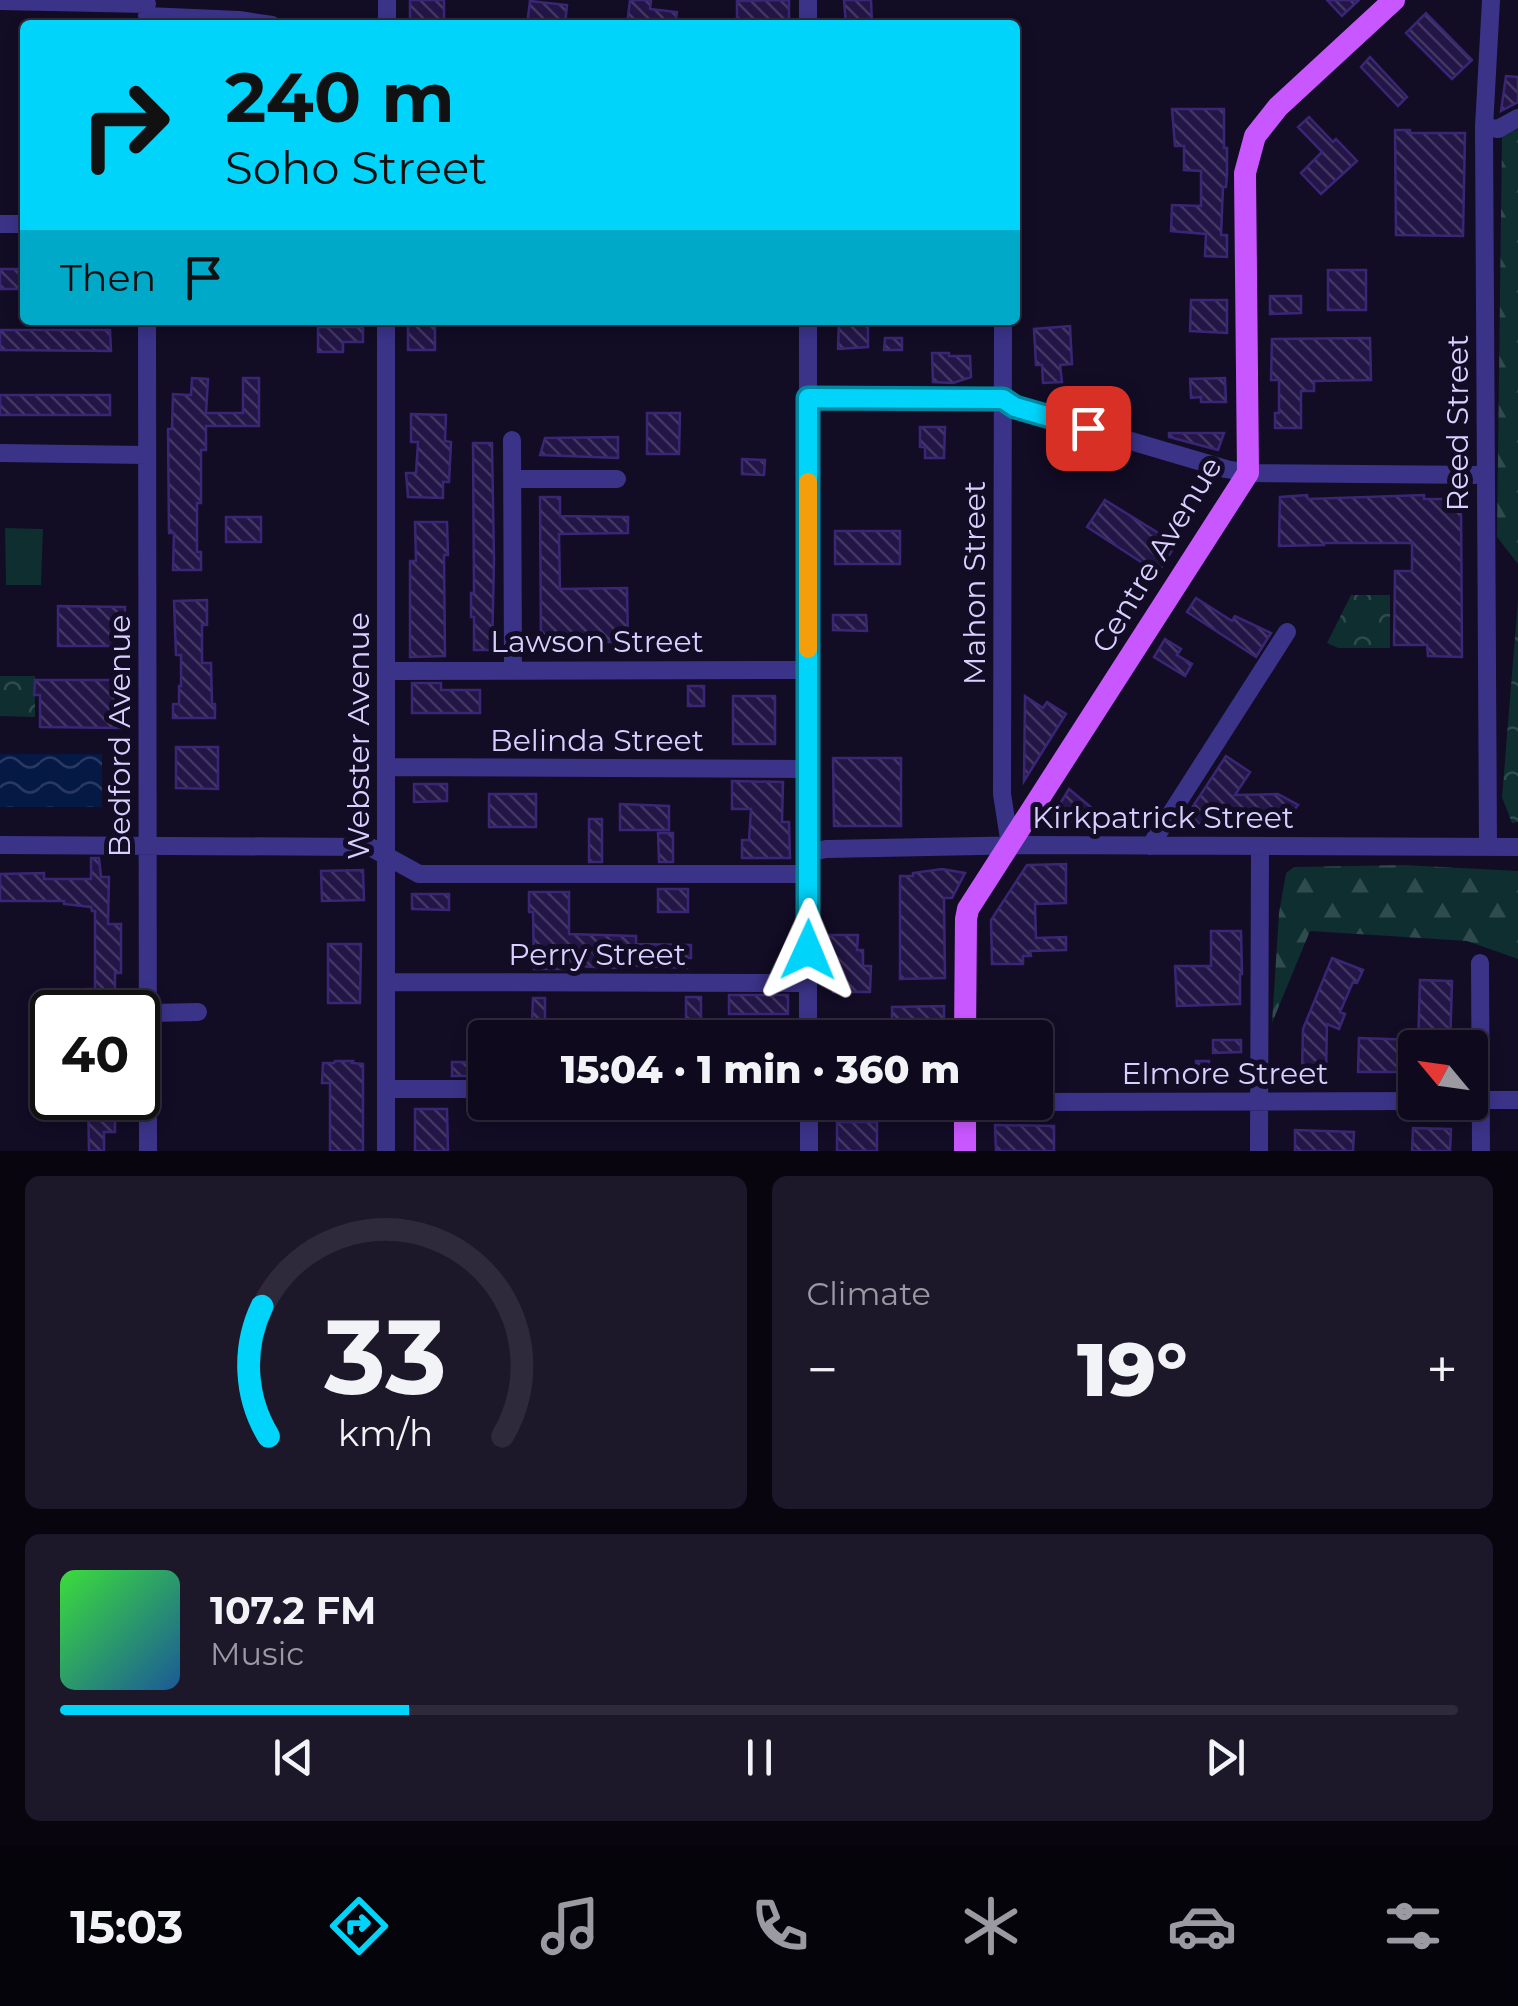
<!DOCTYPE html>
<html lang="en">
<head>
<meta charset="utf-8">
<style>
	body { margin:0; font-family:Montserrat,sans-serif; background:#1c1729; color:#f1f3f6; height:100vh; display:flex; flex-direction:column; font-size:38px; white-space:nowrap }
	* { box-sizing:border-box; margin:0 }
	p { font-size:32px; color:#9b9aa3 }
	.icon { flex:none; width:55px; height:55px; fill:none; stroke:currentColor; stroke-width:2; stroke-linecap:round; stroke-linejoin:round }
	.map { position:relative; height:1151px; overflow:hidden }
	.sheet { display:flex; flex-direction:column; gap:25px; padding:25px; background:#08050f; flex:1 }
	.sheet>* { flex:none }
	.banner { position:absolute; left:20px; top:20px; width:1000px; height:305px; border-radius:10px; box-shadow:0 5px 15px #0003,0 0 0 2px #2e2a3b; background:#00d4fb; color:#111; overflow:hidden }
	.needle { width:65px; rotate:299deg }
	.buttons { position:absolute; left:1398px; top:1030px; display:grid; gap:20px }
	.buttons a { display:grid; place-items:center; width:90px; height:90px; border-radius:10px; background:#0e091c; box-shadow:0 5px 15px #0003,0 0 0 2px #2e2a3b; font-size:50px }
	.speed { position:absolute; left:30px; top:990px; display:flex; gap:20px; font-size:50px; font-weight:700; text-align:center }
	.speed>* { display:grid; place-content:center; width:130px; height:130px; border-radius:50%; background:#0e091c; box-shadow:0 5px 15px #0003,0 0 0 2px #2e2a3b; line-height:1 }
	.speed .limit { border:5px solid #111; border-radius:15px; background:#fff; color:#111 }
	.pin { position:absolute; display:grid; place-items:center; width:85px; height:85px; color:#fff; margin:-42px; border-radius:20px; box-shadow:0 5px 15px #0006 }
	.me { position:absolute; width:110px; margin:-55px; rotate:1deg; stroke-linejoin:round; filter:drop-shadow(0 0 8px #0008) }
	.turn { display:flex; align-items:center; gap:35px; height:210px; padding:0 40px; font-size:45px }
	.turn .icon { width:130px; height:130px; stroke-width:2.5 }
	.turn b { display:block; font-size:70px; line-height:85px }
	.then { display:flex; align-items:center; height:95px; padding:0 40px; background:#0003; gap:20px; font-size:38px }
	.big { font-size:75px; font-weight:800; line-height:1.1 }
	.sheet .tile { flex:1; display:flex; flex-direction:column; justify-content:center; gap:15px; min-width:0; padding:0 35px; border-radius:15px; background:#1c1729 }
	.sheet .dial { align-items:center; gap:0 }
	.dial svg { height:260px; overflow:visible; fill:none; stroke:#2e2a3b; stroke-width:7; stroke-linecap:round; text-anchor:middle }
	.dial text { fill:#f1f3f6; stroke:none }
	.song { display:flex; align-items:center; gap:30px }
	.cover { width:120px; height:120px; border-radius:15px; background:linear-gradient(135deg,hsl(120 70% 55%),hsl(210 70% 35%)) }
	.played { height:10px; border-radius:5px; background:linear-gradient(90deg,#00d4fb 25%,#2e2a3b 25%) }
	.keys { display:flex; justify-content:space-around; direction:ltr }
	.heat { display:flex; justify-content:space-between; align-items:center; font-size:55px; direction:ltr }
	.sheet .tiles { flex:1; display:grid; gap:25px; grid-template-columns:1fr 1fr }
	.tile:last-child { grid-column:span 2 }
	.trip { position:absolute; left:468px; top:1020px; width:585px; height:100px; border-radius:10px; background:#0e091c; box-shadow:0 5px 15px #0003,0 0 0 2px #2e2a3b; font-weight:800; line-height:100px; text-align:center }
	.tab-bar { display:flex; height:160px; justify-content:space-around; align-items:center; background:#06040b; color:#9b9aa3 }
	.tab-bar .icon { width:70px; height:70px }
	.tab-bar .active { color:#00d4fb }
	.tab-bar b { font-size:45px; color:#f1f3f6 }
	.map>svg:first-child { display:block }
</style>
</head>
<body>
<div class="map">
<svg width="1518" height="1151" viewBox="0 0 1518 1151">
	<defs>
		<pattern id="forest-firs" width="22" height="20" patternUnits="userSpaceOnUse" patternTransform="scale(2.5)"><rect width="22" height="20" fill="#0e2e2f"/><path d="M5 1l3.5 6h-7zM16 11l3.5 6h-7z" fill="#304b4e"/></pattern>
		<pattern id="park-crowns" width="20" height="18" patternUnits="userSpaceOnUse" patternTransform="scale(2.5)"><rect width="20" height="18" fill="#0e2e2f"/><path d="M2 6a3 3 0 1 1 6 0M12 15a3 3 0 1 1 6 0" fill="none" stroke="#304b4e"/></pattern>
		<pattern id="water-waves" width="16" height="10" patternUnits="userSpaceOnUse" patternTransform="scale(2.5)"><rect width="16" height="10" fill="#051945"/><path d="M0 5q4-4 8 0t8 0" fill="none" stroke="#293961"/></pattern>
		<pattern id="building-back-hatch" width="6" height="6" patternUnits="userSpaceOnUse" patternTransform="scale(2.5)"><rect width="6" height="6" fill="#231647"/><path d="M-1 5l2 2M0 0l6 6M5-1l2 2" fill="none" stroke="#423763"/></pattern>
	</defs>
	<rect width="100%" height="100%" fill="#120c25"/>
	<path fill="#0e2e2f" d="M5,528L43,529L41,585H6Z"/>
	<path fill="url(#forest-firs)" d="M1518,129V564L1497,537L1502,136Z
		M1404,865L1518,871V959L1467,941L1310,931L1272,1023L1279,913L1286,873L1294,867Z"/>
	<path fill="url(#park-crowns)" d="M1351,595H1390V648H1338L1327,643Z
		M1518,600V822L1512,823L1502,797Z
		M0,676H35V717L0,716Z"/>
	<path fill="url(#water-waves)" d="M0,754H102V807H0Z"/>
	<path fill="url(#building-back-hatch)" stroke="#3a2675" stroke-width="2.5" d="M410,0H444V25H410Z
		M630,0H651L650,9L677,12L675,25H627Z
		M789,0V25H737V1Z
		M844,0H871L872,25H846Z
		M1327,0H1359L1342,16Z
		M530,1L567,5L565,25H527Z
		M1426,13L1472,60L1452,79L1406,33Z
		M1370,57L1407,97L1398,106L1361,67Z
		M1506,76L1518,77V102L1501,111Z
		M1172,109H1224V148H1227V175L1226,187H1223L1221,235H1227V257L1205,256L1206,234L1171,231L1172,205L1201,206V171L1184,170V146H1175Z
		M1309,117L1333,142L1336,139L1357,161L1321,194L1301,173L1322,152L1298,127Z
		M1395,130H1410V133H1465L1463,236L1396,235Z
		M0,269H25V289H0Z
		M1328,270H1366V310H1328Z
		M1270,296H1301V313L1270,314Z
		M1191,300H1227V333L1190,331Z
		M408,320H435V350H408Z
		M839,320H868V347L838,349Z
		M1070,326L1072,364L1060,365L1062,382L1043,383L1042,365H1036L1034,329Z
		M318,327H363V342H343V352H318Z
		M0,330H110L111,351L0,350Z
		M885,338H902V350H884Z
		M1370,338L1371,380L1314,381V391H1301V428H1275V413H1279V380H1271L1272,339Z
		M932,353H949V356H970L971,377L953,383L933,382Z
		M192,378L208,379L206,413H243V378H259V426H206V450H201V503H197V552H201V570H173L174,533H169L168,429H172L173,394L191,395Z
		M1225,378L1226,402H1201V397L1191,398L1190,379Z
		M0,395H110V415H0Z
		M647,413H680L679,454H647Z
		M411,414L446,415L445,441L451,442L449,482H443V498L408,497L406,473H416L418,442H411Z
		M920,427H945L944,458H925V447H920Z
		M1169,433H1224L1218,450L1169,437Z
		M618,437V458L540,455L545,438Z
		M473,443H492L494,560L492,650H474V617H471V593H474Z
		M742,459L765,460L764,475L742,474Z
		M1307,495L1308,499L1424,495V499H1461L1462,657L1428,656L1427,645H1394L1395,571H1412V543H1324V545L1279,546L1280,497Z
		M540,497H560V516L628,517V533L559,534L560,589L627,588L628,642H559V651H541Z
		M1105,500L1176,544L1158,573L1087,527Z
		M226,517H261V542H226Z
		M415,522H447L448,555H444L445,656L410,657V561H416Z
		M835,531H900V564H835Z
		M1196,598L1232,621L1235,616L1271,633L1256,657L1187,612Z
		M207,600V625H202V663H211L212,704H215V718H173V704H179V686H181V655H176L174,601Z
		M58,606L125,607L124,646H58Z
		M833,615H866L867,631L833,630Z
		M1165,639L1181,649L1177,655L1192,664L1185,676L1154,657Z
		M35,680H113V688H124L123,728L40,727V695H34Z
		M412,683H441V690H480V713H412Z
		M688,686H704V706H688Z
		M733,696H775V744H733Z
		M1025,696L1043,708L1047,702L1066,714L1024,781Z
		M176,747H218V789L176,788Z
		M1226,756L1250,772L1235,795L1278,794L1298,805L1282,825L1182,823Z
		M833,758H901V826H834Z
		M732,781L783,782L782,822H789L790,858H742V840H749L751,809H732Z
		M414,784H447V801L414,802Z
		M1069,789L1099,814L1093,822H1049Z
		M489,794H536V827H489Z
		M620,804L669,806V830H620Z
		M589,819H602V862H589Z
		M658,833H673V862H659Z
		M91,858H99L101,877H109L108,924H121V973H115V1012H88L87,989H95V911H92L91,907L64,904V901H0V874L44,873V879H91Z
		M1066,864V903L1035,904L1036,938L1066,937V950L1030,951L1031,956H1023V964H992L991,920L1027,865Z
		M942,869L965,873L952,898H944L945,978L900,979V876H913V873Z
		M363,870L364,900L322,901L321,871Z
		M658,889H688V912H658Z
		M529,892H569V934L636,936V944L691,945V958H687V968L616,965V968L574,966V969H534L533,912H529Z
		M412,894H449V910L412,909Z
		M1211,931H1241L1242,974H1240V1004L1177,1006L1175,966H1211Z
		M829,935H858L857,950H863V966H871L870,992H833V966L828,965Z
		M328,944H361L360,1003H328Z
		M1332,958L1363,970L1357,983L1353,982L1340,1012L1345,1014L1339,1029L1327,1024L1326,1074L1302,1073L1303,1029Z
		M1420,980L1452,981L1450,1048H1418Z
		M729,995H788V1014H729Z
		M686,997H701V1038H686Z
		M533,998H545V1022L532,1021Z
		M944,1006V1035L892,1036V1007Z
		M830,1021H851L852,1034L830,1035Z
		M1359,1038L1415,1040V1072H1358Z
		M1213,1040H1241V1052L1213,1053Z
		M335,1061H353L352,1063L363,1064V1151H330V1083H322L323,1063H334Z
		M1196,1061H1209L1208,1085L1188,1084L1189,1072H1196Z
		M452,1062H481V1076H452Z
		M88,1098H115V1132H104V1151H89Z
		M705,1103H787L786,1120H704Z
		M415,1109H447L448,1151H415Z
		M837,1122H877V1151H837Z
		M995,1125L1054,1126V1151H996Z
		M1413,1128L1451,1129L1450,1151H1412Z
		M1295,1130L1354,1132L1353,1151H1295Z"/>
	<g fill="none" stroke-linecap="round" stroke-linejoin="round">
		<path stroke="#3b3388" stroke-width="18" d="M808,0V25
			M0,1L147,4
			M147,16L239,20L272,25
			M387,25V0
			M1484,127L1498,129L1518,118
			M0,224H25
			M147,320L148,1151
			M386,320V1151
			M1003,320L1002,794L1010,845
			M808,398L1003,399L1015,407L1226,469L1248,473L1486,475
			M512,440L513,669
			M0,453L147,455
			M512,479H617
			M386,671L808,670
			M386,767L808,769
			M0,845L370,847L419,874H809
			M1150,846L1287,632
			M1488,846L1484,127L1491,0
			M808,853L826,849L1029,845L1518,847
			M1480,963L1481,1151
			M386,982L807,983
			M149,1013L198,1012
			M808,1038V320
			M386,1089H485
			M1470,1100H1518
			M809,1102V1151
			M1035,1102L1415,1101
			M809,1106H949L983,1102
			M1259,1151L1260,846"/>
		<path stroke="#c957ff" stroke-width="22" d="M965,1038L966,919L968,909L1248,473L1245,173L1255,136L1278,107L1394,0
			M965,1102V1151"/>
	</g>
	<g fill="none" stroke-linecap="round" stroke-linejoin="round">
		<g stroke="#008aa3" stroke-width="25">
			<path id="route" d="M808,950V398L1003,399L1015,407L1088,428"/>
		</g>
		<use href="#route" stroke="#00d4fb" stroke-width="18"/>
		<path stroke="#f59e0b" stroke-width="18" d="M808,649V482"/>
	</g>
	<g text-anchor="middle" stroke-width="10" stroke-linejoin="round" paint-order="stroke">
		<g font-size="30" fill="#d8d0ff" stroke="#120c25">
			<text transform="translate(1458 423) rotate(-90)" y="10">Reed Street</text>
			<text transform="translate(1157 555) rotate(-59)" y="10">Centre Avenue</text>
			<text transform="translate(975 583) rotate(-90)" y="10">Mahon Street</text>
			<text x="597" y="652">Lawson Street</text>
			<text transform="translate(120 736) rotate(-90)" y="10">Bedford Avenue</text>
			<text transform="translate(359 736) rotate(-90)" y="10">Webster Avenue</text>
			<text x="597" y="751">Belinda Street</text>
			<text x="1163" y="828">Kirkpatrick Street</text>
			<text x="597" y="965">Perry Street</text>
			<text x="1225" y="1084">Elmore Street</text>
		</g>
	</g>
</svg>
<div class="buttons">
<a><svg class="needle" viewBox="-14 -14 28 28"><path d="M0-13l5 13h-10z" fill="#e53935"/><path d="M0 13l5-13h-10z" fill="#9b9aa3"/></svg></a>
</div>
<div class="speed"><div class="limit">40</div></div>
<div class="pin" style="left:1088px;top:428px;background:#d93025"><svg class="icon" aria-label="arrive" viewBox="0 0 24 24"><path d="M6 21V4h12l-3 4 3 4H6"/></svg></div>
<svg class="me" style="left:808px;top:950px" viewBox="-20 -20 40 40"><path d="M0-17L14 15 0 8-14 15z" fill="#00d4fb" stroke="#fff" stroke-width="4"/></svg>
<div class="trip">15:04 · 1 min · 360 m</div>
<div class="banner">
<div class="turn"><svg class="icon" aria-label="right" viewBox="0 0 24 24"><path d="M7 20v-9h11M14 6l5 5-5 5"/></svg><div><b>240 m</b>Soho Street</div></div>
<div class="then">Then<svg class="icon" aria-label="arrive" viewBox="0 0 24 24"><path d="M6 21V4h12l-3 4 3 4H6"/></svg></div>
</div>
</div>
<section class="sheet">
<div class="tiles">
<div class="tile dial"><svg viewBox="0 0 100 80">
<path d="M14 69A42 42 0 1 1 86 69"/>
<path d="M14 69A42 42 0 0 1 12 29" stroke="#00d4fb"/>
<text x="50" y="56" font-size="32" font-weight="700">33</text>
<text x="50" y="72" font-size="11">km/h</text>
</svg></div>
<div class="tile"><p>Climate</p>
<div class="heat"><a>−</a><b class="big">19°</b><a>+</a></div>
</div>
<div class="tile">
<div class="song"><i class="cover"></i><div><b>107.2 FM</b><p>Music</p></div></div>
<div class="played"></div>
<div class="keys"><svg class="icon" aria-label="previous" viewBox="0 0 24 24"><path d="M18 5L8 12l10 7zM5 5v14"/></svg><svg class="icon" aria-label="pause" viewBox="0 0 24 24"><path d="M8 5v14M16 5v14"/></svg><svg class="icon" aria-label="next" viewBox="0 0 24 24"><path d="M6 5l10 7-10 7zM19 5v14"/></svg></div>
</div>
</div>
</section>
<nav class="tab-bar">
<b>15:03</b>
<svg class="icon active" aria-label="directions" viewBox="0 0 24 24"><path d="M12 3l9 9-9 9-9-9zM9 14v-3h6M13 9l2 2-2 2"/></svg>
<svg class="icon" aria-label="music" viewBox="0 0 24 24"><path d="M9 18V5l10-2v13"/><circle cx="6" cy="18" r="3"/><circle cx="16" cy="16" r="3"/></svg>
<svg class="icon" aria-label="phone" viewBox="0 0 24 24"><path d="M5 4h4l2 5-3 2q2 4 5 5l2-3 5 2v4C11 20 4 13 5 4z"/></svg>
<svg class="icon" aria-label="climate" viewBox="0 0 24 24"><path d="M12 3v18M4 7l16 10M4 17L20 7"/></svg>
<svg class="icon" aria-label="car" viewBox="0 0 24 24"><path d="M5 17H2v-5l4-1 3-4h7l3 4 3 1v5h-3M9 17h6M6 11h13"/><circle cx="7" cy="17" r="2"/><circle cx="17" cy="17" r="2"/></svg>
<svg class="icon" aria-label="filters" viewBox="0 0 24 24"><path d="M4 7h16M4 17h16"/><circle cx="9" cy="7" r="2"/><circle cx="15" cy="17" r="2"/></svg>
</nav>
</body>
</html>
